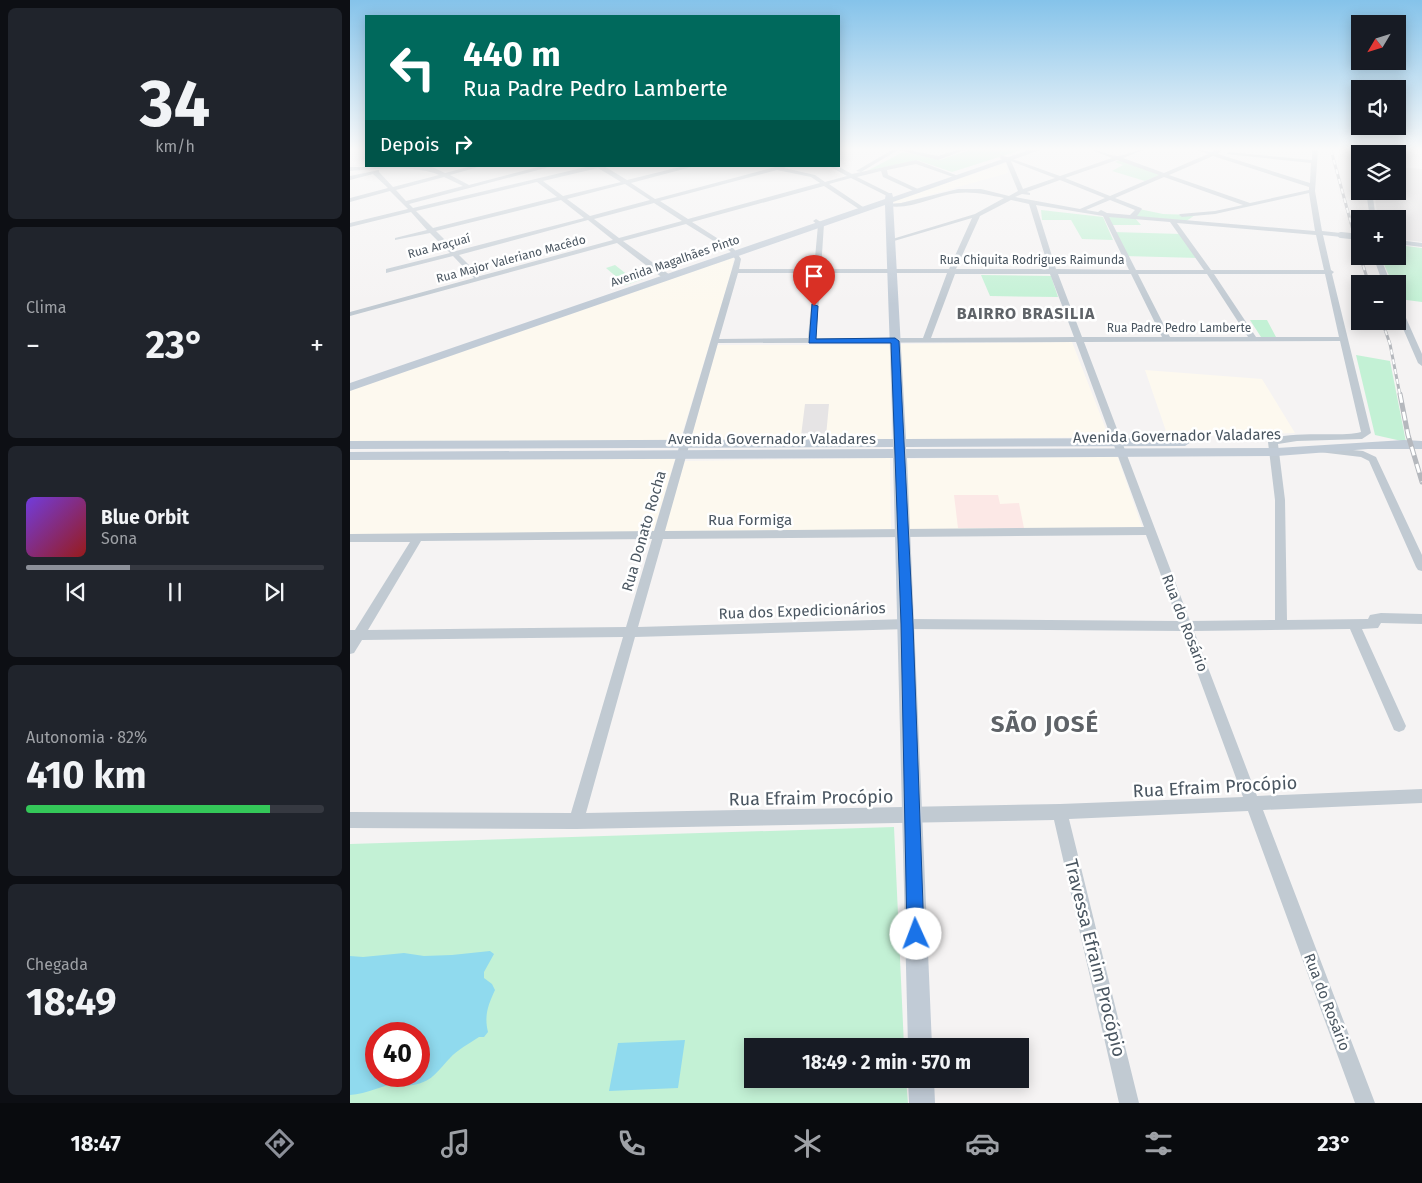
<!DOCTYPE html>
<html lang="pt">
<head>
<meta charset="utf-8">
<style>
	body { margin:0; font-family:"Fira Sans",sans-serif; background:#20242c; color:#f1f3f6; height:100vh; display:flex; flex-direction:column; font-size:19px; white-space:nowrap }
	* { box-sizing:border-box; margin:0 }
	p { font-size:16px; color:#9ea1a6 }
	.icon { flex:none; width:28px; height:28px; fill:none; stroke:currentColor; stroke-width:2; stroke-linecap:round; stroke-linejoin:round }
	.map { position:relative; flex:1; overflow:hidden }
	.panel { display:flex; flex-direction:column; gap:8px; padding:8px; background:#0d0f14; width:350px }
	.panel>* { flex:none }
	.hud { position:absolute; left:15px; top:15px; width:475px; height:152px; border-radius:0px; box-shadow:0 2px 12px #0003; background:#00695c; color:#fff; overflow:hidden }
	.needle { width:32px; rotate:232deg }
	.controls { position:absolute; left:1001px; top:15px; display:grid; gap:10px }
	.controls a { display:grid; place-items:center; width:55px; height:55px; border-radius:0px; background:#171b24; box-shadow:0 2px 12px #0003; font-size:25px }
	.speed { position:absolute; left:15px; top:1022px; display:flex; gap:10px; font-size:25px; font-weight:700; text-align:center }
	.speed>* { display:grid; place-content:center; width:65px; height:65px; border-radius:50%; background:#171b24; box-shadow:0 2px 12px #0003; line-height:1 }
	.speed .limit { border:8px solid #d22; background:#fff; color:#111 }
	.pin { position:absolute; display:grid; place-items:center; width:42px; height:42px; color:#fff; margin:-51px -21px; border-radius:50% 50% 50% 0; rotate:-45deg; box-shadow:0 0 5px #0007 }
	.pin .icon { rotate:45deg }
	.me { position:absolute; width:55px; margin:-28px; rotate:358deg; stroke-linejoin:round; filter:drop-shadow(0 0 4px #0008) }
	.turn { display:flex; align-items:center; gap:18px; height:105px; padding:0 15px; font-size:22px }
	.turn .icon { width:65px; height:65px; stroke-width:2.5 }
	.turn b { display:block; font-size:35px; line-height:42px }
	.then { display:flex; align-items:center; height:48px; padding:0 15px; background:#0003; gap:10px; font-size:19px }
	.big { font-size:38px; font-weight:700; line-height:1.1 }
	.panel .tile { flex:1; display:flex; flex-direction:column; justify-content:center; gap:8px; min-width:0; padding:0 18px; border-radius:8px; background:#20242c }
	.panel .dial { align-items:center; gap:0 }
	.dial b { font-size:65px; line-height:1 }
	.song { display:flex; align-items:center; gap:15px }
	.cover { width:60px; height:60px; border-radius:8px; background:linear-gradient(135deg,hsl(260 70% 55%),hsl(0 70% 35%)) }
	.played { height:5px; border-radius:2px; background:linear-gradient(90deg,#8c9099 35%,#363941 35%) }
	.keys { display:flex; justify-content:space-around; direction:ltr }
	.heat { display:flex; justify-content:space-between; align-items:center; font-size:28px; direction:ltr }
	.charge { height:8px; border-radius:4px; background:linear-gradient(90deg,#34c759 82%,#363941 0) }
	.trip { position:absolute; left:394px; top:1038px; width:285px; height:50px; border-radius:0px; background:#171b24; box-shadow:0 2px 12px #0003; font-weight:700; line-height:50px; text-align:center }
	.tabs { display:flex; height:80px; justify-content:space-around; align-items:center; background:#090b0e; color:#9ea1a6 }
	.tabs .icon { width:35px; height:35px }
	.tabs .current { color:#8c9099 }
	.tabs b { font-size:22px; color:#f1f3f6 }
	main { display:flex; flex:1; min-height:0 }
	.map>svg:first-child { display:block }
</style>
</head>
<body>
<main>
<section class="panel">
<div class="tile dial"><b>34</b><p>km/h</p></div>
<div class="tile"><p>Clima</p>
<div class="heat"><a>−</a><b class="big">23°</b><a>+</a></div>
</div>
<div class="tile">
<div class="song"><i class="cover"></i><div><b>Blue Orbit</b><p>Sona</p></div></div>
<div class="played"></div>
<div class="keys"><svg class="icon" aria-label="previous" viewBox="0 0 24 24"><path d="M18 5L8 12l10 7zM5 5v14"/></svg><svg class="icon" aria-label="pause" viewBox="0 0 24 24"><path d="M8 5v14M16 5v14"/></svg><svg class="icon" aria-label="next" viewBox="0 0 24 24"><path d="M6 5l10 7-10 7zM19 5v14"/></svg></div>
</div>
<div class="tile"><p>Autonomia · 82%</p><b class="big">410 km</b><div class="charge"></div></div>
<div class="tile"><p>Chegada</p><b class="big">18:49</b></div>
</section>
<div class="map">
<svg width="1072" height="1103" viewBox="0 0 1072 1103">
	<rect width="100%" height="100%" fill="#f5f3f3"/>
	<path fill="#fdf9ef" d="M656,163L658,173L551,203H544L543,201Z
		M381,257L384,258L381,273L330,441L0,443V389Z
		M722,342L759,437L555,440L549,344Z
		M367,345H540L541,441L340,442Z
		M795,370L912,379L945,433L818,437Z
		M767,455L792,527L559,530L554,459Z
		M540,458L541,529L313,532L335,461Z
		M325,459L303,533L0,535V460Z"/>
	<path fill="#e6e4e5" d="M1048,167L1072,169V242L1048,239V219H1028L1024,191H1048Z
		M455,404H479L476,436H451Z"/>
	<path fill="#fce8e6" d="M604,495H648L650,504L669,503L674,528H608Z"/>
	<path fill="#c3f1d5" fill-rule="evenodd" d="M619,150H671L602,172L567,160L517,171L553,152L590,160Z
		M770,160L812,174L795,181L762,171L773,165L765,162Z
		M789,209L813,214L845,215L835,222L784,217L791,225H759L755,215L783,216Z
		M691,210L753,217L763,240L732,239L721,220H692Z
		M763,232L832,234L849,258L774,256Z
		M1048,245L1072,248V302L1049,299L1048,284H1043L1030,256H1048Z
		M265,265L279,276L284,273L293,279L276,285L256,268Z
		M631,275L701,276L708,297L640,296Z
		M900,320H917L926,337H911Z
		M1006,355L1040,361L1056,442L1025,435Z
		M544,827L554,1046H402V1079H556L558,1103H0V844ZM26,1034H69V1076H26Z"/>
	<path fill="#90daee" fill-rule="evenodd" d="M140,951L144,954L134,972V978L142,984L145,990C138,1005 134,1016 138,1032L134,1037H129C120,1043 107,1050 100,1058C84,1075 81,1084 54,1086L50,1082C33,1085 17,1094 0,1095V956L13,957L54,953L74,956L102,955ZM26,1034H69V1076H26Z
		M335,1040L328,1088L259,1091L268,1043Z"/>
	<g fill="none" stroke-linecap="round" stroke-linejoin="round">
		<path fill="#c1cad2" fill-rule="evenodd" d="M542,150H558L588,156L607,150H615L588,160L548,150L511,172L506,171Z
			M742,150C751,150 759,156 767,156C776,156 784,150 793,150L773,158L814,173L858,154L847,150L863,152L865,150H871L868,154L960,183L961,163L876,154L879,152L962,160V150H968L965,191L972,231L991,233L994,235L991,237L973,235L981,270L984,272L982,274L1021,433L1012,439L947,441L928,444L935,500L937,620L1018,619L1020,615L1031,613L1072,614V624L1031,623L1028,628L1012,629L1056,726L1054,730L1049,732L1044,730L1000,629L844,631L907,796L1072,789V803L913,810L1025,1103H1005L898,811L719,819L789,1103H769L704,820L226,829L0,828V812L221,813L273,637L12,640L4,653L0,654V630H5L60,542H0V534L304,531L385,259L380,251L336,224L273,241L320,275V279H314L267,243L0,316V312L124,278L103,256L36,273V269L100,253L80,233L45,240V238L77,230L61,212L0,227V223L58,209L40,191L0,202V198L38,188L23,174L0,180V176L29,170V172L43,187L89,175C69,165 23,169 0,171V167H82L95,173L122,166H132L100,175L119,185L192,166H203L59,204L63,208L240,166H254L277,180L334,166H345L281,183L305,199L429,166H439L434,168L465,175L475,182L497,176L479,166H487L502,174L566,160L611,177L606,178L566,164L537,170L538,175L570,190V192L568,193L533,177L531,171L507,177L541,194V196H537L501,178L479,184L516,209V211H512L474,186L342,222L384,249L391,259L389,269H464L468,225L463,221L466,219L474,224L471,269H599L622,218L544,241L539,240L625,214L654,198C639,195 623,191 607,193C584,196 561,210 538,206V204L551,203L608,189H631L659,196L668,191L656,162L650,158L651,155L710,176L762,158ZM863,156L959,187V190L900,203L819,175ZM767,160L809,175L760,196L715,178ZM661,161L705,178L673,189ZM248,168L271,182L213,196L193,181ZM427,170L461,177L470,183L338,219L310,201ZM94,177L113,186L56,201L46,190ZM814,177L893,205L865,211L830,214L829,215L832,217L865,214L959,193L965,231L787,216L792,209L791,208L765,198ZM710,180L755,198L730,209L665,197L672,194L680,195V193L677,192ZM187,182L207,197L83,228L66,211ZM275,184L300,200L240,216L217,199ZM211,200L234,218L106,251L86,231ZM661,200L679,204L699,269H606L630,216ZM760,200L785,210L780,215L757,213L751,210L748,212L736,210ZM304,203L332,221L269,238L244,219ZM686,205L753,216L779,270L706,269ZM759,217L820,222L854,270H786ZM238,220L263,240L130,276L109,255ZM827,223L966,235L974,270H861ZM388,273H464L458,338L369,339ZM471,273H597L573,338H466ZM605,274H700L724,337L581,338ZM708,274H781L812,337H732ZM788,274H857L898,337H820ZM864,274H975L989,337H906ZM990,341L1011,432C991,438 932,429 918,442L925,500V620L840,621L734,342ZM726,342L794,527L315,531L368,343ZM796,535L828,621L557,619L288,627L313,539ZM302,539L276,627L18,630L71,541ZM557,629L832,631L893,797L710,804L236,813L285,637Z
			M1008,150H1014L1015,154L1010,155Z
			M1016,191H1022L1026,219H1020Z
			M1048,240L1072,243V247L1048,244Z
			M1023,256H1030L1041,284H1033Z
			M1048,307L1052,309L1072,354V366L1068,363L1048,317Z
			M972,447L1013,451L1026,457L1072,555V571L1068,570L1066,567L1019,461L1011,457L969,452L967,450L969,448Z"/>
		<path fill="#c1cbd6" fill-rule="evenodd" d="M679,150H690L543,202L556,439L835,438L841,442L835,446L556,447V449L927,448L1054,440L1072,441V449H1018L927,456L557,458L582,1046H558L543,458L0,460V452L543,449V447L0,449V441L543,439L535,205L0,391V383L535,199L536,193H542L543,197Z
			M558,1079H584L585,1103H559Z"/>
		<g stroke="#b5b8bd" stroke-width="3">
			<path id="rail-far1" d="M981,150L1010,256
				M1010,256L1019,284
				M1032,321L1040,344L1050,395"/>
		</g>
		<g stroke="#b5b8bd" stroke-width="5">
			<path id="rail" d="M1050,394L1058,435L1072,482"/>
		</g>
		<use href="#rail-far1" stroke="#fff" stroke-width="2" stroke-dasharray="5" stroke-linecap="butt"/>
		<use href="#rail" stroke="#fff" stroke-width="3" stroke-dasharray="9" stroke-linecap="butt"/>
		<path stroke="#c1cad2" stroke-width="6" d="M991,235L1010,237"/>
	</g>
	<linearGradient id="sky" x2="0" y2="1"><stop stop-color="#85c3ea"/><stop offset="0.49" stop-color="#fafafa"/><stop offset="1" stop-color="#fafafa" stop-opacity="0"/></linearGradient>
	<rect width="1072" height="304" fill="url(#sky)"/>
	<path fill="#1a73e8" stroke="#114b97" d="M462,304L468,306L466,339L545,338L549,341L563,624L574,934L572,940L566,942L560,940L557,934L551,624L541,343H459Z"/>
	<g text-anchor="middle" stroke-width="5" stroke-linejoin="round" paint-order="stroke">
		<g font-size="12" fill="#4a5661" stroke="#fff">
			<text transform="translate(89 246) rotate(-15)" y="4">Rua Araçuaí</text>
			<text transform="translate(161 259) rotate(-15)" y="4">Rua Major Valeriano Macêdo</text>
			<text x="682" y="264">Rua Chiquita Rodrigues Raimunda</text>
			<text transform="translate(325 261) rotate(-19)" y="4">Avenida Magalhães Pinto</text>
			<text x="829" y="332">Rua Padre Pedro Lamberte</text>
		</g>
		<g font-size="15" fill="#4a5661" stroke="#fff">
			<text transform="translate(827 436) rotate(-1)" y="5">Avenida Governador Valadares</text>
			<text x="422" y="444">Avenida Governador Valadares</text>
			<text x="400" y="525">Rua Formiga</text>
			<text transform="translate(294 531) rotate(-74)" y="5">Rua Donato Rocha</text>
			<text transform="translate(452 611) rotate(-2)" y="5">Rua dos Expedicionários</text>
			<text transform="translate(835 623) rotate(69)" y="5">Rua do Rosário</text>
			<text transform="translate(977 1002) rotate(69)" y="5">Rua do Rosário</text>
		</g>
		<g font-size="16" font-weight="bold" letter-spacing="1" fill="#5f6368" stroke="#fff">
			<text x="676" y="319">BAIRRO BRASILIA</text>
		</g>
		<g font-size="18" fill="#4a5661" stroke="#fff">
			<text transform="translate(865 787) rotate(-3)" y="6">Rua Efraim Procópio</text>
			<text transform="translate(461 798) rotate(-1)" y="6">Rua Efraim Procópio</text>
			<text transform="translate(745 958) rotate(76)" y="6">Travessa Efraim Procópio</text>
		</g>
		<g font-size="24" font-weight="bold" letter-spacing="1" fill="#5f6368" stroke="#fff">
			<text x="695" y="732">SÃO JOSÉ</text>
		</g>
	</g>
</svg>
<div class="controls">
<a><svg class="needle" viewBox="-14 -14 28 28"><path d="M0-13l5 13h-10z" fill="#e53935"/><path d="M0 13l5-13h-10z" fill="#9ea1a6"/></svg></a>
<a><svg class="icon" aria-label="sound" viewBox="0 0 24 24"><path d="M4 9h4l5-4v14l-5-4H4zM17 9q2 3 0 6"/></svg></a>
<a><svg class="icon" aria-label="layers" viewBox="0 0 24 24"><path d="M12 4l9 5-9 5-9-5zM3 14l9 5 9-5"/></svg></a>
<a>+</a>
<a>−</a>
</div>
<div class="speed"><div class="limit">40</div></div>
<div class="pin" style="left:464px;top:306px;background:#d93025"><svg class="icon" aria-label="arrive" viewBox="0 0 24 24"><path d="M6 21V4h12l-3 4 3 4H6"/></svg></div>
<svg class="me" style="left:566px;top:934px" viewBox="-20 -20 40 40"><circle r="19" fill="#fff"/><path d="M0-13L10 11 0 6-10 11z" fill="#1a73e8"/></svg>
<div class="trip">18:49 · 2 min · 570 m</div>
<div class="hud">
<div class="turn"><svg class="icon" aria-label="left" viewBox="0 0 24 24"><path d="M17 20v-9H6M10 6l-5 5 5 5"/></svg><div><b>440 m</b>Rua Padre Pedro Lamberte</div></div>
<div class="then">Depois<svg class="icon" aria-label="right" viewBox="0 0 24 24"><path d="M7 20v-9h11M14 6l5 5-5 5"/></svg></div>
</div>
</div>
</main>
<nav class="tabs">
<b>18:47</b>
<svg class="icon current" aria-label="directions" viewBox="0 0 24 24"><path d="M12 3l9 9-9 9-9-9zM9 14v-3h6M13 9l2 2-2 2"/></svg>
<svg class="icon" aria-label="music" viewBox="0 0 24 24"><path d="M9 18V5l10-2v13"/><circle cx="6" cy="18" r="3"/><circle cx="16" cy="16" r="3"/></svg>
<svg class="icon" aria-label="phone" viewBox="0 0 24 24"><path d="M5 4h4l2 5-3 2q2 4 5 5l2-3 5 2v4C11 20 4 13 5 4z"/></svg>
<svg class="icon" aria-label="climate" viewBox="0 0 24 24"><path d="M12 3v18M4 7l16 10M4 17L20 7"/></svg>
<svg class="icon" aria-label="car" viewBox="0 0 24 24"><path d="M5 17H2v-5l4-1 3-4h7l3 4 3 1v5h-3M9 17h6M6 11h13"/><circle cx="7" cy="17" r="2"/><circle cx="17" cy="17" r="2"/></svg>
<svg class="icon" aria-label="filters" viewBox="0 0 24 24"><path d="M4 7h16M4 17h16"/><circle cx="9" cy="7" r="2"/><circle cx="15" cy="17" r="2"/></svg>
<b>23°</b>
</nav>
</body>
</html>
